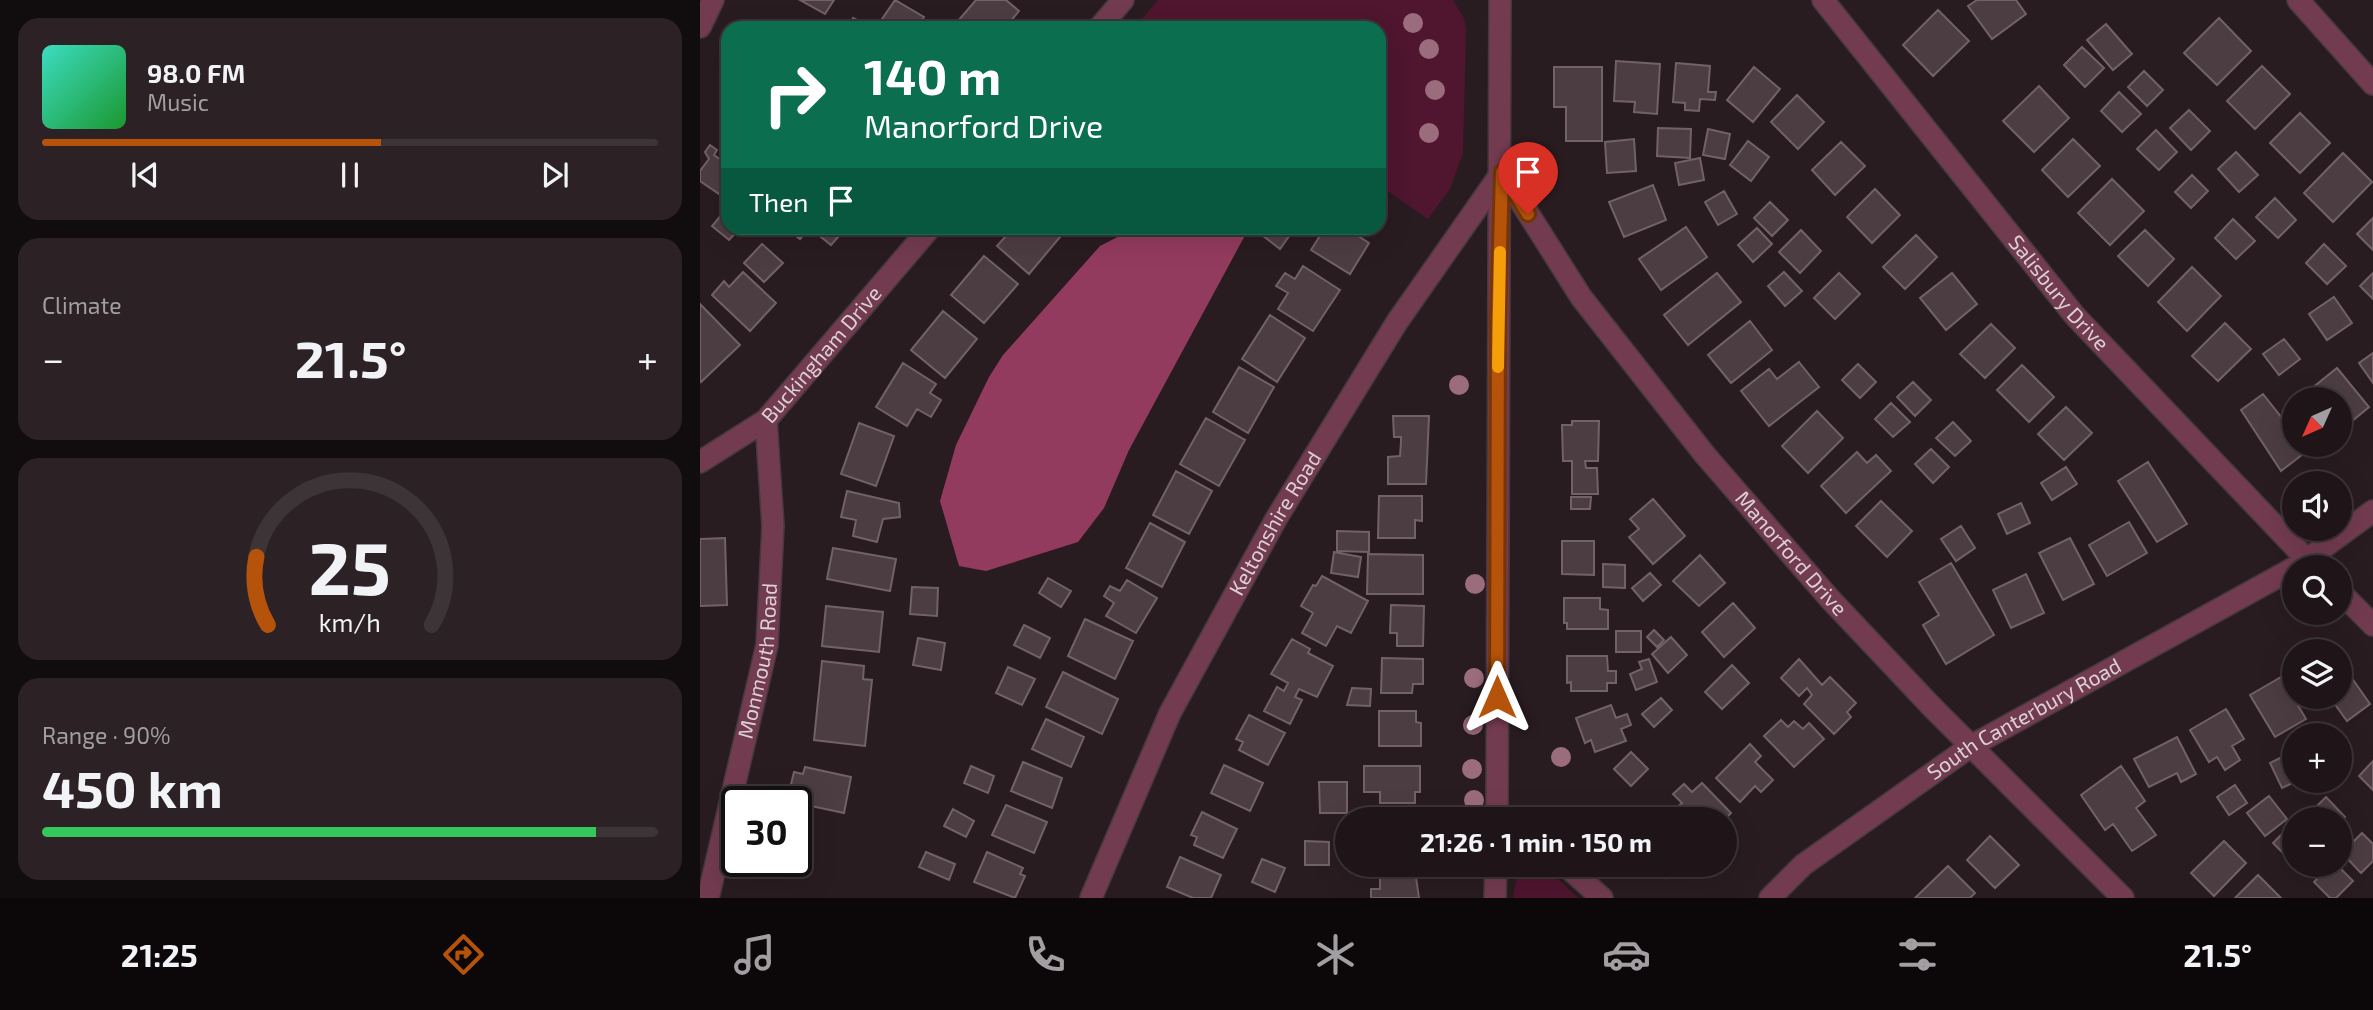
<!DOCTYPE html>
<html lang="en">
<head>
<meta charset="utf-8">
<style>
	body { margin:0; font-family:"Exo 2",sans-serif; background:#2c2225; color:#f1f3f6; height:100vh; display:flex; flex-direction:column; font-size:26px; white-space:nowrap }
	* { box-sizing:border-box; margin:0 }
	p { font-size:23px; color:#a19fa2 }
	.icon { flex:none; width:38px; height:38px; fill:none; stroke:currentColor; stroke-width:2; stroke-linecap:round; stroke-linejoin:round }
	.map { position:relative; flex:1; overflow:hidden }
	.side { display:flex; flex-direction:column; gap:18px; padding:18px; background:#110c0d; width:700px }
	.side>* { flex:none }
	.guide { position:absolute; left:21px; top:21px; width:665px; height:214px; border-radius:21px; box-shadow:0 7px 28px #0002,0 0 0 2px #3c3437; background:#0b6e4f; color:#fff; overflow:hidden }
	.needle { width:46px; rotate:225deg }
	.controls { position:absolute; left:1582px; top:387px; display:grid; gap:14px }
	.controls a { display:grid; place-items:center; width:70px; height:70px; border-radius:50%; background:#1f1518; box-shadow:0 7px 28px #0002,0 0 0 2px #3c3437; font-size:35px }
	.speed { position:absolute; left:21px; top:786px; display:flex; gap:14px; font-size:35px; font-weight:700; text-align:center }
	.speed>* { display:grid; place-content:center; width:91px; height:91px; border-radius:50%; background:#1f1518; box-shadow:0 7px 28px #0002,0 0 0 2px #3c3437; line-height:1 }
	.speed .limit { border:4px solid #111; border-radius:10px; background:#fff; color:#111 }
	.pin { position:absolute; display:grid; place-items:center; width:60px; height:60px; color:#fff; margin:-72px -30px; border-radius:50% 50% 50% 0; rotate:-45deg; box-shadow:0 0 7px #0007 }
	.pin .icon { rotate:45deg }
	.me { position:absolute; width:77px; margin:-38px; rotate:0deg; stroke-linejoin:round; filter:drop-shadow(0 0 5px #0008) }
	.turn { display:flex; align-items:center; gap:24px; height:147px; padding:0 28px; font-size:32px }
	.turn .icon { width:91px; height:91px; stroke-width:2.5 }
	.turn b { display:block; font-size:49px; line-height:60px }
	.then { display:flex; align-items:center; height:66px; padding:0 28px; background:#0003; gap:14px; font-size:26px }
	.big { font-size:52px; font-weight:700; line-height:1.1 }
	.side .card { flex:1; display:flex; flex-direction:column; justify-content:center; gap:10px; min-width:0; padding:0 24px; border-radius:21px; background:#2c2225 }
	.side .dial { align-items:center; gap:0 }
	.dial svg { height:182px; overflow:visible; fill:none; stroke:#3c3437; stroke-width:7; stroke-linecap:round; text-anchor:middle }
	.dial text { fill:#f1f3f6; stroke:none }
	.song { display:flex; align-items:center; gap:21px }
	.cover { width:84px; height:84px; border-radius:10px; background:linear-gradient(135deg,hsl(170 70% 55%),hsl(130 70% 35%)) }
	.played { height:7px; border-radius:4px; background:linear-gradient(90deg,#b45309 55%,#3c3437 55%) }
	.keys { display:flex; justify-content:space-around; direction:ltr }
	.heat { display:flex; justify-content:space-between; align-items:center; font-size:38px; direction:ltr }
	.charge { height:10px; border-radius:5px; background:linear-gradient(90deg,#34c759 90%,#3c3437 0) }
	.trip { position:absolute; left:635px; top:807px; width:402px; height:70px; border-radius:35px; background:#1f1518; box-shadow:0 7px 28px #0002,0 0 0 2px #3c3437; font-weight:700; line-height:70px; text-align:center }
	.dock { display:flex; height:112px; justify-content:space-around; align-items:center; background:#0c080a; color:#a19fa2 }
	.dock .icon { width:49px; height:49px }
	.dock .on { color:#b45309 }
	.dock b { font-size:32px; color:#f1f3f6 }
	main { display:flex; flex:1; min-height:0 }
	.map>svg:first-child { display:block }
</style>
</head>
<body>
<main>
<section class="side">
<div class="card">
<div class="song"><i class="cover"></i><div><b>98.0 FM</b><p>Music</p></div></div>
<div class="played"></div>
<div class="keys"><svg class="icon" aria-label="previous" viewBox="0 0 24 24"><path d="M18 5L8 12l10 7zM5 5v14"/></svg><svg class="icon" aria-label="pause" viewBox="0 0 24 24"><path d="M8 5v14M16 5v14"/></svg><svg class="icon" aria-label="next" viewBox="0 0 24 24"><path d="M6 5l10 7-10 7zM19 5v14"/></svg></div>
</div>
<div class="card"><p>Climate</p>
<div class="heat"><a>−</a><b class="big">21.5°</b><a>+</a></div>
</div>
<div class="card dial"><svg viewBox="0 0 100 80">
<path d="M14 69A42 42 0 1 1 86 69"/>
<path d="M14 69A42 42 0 0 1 9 39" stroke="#b45309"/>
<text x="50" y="56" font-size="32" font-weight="700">25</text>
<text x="50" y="72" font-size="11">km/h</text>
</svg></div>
<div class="card"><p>Range · 90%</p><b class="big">450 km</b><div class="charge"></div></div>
</section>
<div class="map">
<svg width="1673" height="898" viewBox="0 0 1673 898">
	<rect width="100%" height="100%" fill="#291c20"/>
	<path fill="#50152f" d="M458,0H753L764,18L766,29L763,153L750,189L728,219L679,185V28H453L441,20Z
		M819,864L843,865L878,898H813Z"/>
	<path fill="#933b5e" d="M435,228H549L429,450L404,508L378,542L286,571L259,566L240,501L256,445L289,377L303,355L400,246Z"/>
	<path fill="#4c3d42" stroke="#726166" stroke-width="2" d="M100,0H134L125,14Z
		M195,0L224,17L216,28L178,25Z
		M276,0H306L319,11L305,28H265L257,22Z
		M1277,0H1316L1326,14L1292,39L1268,6Z
		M1238,10L1269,41L1233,76L1203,45Z
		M153,18L173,28H148Z
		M1519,18L1551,51L1517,85L1484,53Z
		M1406,24L1432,54L1413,70L1387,40Z
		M1382,47L1404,68L1385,87L1364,65Z
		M916,61L960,64L957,114L934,112L935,102L914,101Z
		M976,63L1010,66L1008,92H1016L1015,100L1000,99L999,111L985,110V103L973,102Z
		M1562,66L1590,94L1555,129L1527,101Z
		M854,67H902V141H866V107H854Z
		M1054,67L1080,89L1053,122L1027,100Z
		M1444,71L1463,90L1447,106L1428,87Z
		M1339,86L1369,118L1334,152L1303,121Z
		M1419,92L1441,114L1422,132L1401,111Z
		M1097,95L1124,122L1098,149L1071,122Z
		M1489,110L1510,131L1491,150L1470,128Z
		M1600,113L1630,143L1600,173L1570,143Z
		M958,128L991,129L990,158L957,156Z
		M1008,129L1030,134L1025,159L1003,155Z
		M1456,130L1477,152L1459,170L1437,149Z
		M934,139L936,171L907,173L905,142Z
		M1373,139L1400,166L1368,197L1342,170Z
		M1048,141L1069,157L1051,181L1030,165Z
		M1141,142L1165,166L1135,195L1112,170Z
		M10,145L17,150L14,155L28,165V192L22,196L0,181V171L9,159L5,152Z
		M1536,152L1558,175L1539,192L1518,169Z
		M1643,153L1672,182L1633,222L1604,193Z
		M1000,158L1004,180L979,185L975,163Z
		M1492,175L1508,191L1491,208L1475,192Z
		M1412,179L1444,211L1410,245L1378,213Z
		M953,185L966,220L924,237L909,202Z
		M1175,189L1200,215L1172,243L1147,217Z
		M1024,191L1037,214L1018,225L1005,202Z
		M1575,198L1596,220L1578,238L1556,217Z
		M1070,202L1088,220L1072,236L1054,218Z
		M27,208L28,228H40L29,240L12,226Z
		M1673,218V250L1657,234Z
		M1533,219L1555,241L1536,259L1515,238Z
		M986,227L1007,257L961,290L939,259Z
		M86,228H109L100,239Z
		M110,228H146L131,245Z
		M313,228H350L360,237L329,274L297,246Z
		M568,228H591L594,229L580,249L562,235Z
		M625,228H646L669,243L650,274L611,250Z
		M1057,228L1072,244L1053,262L1038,245Z
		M1101,230L1121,251L1100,273L1079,252Z
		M1445,230L1474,259L1448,286L1418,256Z
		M1216,235L1237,257L1205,289L1183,267Z
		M62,244L83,263L64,282L44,263Z
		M1624,244L1646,266L1627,284L1606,263Z
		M284,256L318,284L284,323L251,295Z
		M603,266L640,290L613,331L578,309L588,293L576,286L585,273L595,279Z
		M1492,267L1521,296L1487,331L1458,302Z
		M43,272L76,303L50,331L12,295L24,281L29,287Z
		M1084,272L1102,291L1085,306L1068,286Z
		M1017,273L1041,302L988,345L964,315Z
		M1139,273L1160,294L1135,319L1114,298Z
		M1252,273L1277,304L1246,330L1220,298Z
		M1673,273V299L1660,286Z
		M1634,297L1652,323L1627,340L1609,314Z
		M0,304L40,345L1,382L0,380Z
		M243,311L277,339L245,378L211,350Z
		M570,315L605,338L577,382L542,359Z
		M1050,321L1072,350L1031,383L1008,355Z
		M1525,323L1551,349L1518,381L1492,356Z
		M1291,324L1315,348L1285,378L1260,354Z
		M1584,339L1600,359L1579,375L1563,354Z
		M1673,353V383L1659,363Z
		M1099,362L1119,387L1069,426L1041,391L1069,369L1077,379Z
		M203,363L236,384L230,393L241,400L231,417L217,409L207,426L176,407Z
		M1158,364L1176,382L1160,398L1142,380Z
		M1322,365L1354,397L1329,422L1297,390Z
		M539,367L574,387L548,433L513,412Z
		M1637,368L1669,407L1640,431V399H1611L1606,393Z
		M1213,382L1231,400L1215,416L1197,397Z
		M1563,394L1586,423L1594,417V444H1616L1581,471L1541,410Z
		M1191,403L1210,422L1193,437L1175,419Z
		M1366,407L1392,433L1364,460L1338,434Z
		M1117,411L1143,438L1108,473L1082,446Z
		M693,416H729L726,484H688V457L700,456L701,442V437H694Z
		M506,418L545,440L519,486L480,464Z
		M872,421H899L898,461H885L886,468H897L898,494H872V461H863L862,425H872Z
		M1253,422L1271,441L1255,456L1236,438Z
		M159,423L194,436L176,486L141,474Z
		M1231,449L1249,467L1233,483L1215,464Z
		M1157,452L1167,463L1176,455L1191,471L1146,513L1121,486Z
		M1448,462L1487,524L1457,542L1418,481Z
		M1366,467L1377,484L1352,500L1341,483Z
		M476,471L512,491L489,534L453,515Z
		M147,491L199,503L200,517L183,519L177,542L153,536L156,520L141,517Z
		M679,496H722V521L715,520V538H678Z
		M871,497H891L890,509H871Z
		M953,499L985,536L953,564L929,537L939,529L930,519Z
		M1181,501L1212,531L1187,557L1156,526Z
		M1321,503L1330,523L1307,534L1298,514Z
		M1429,522L1447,553L1407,576L1389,545Z
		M450,523L485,542L462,587L426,568Z
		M1261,526L1275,548L1256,561L1241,539Z
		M637,531L669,532V552L637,551Z
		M25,538L27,605L0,606V539Z
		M1370,538L1394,584L1363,600L1339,553Z
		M862,541H894V575L862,574Z
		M133,548L196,559L190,591L127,579Z
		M634,552L661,557L658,577L631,573Z
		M668,554L723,555V594H667Z
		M1000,555L1025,583L999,606L973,581Z
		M1251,563L1294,635L1246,664L1223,625L1239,615L1219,582Z
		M903,564L925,565V588L903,587Z
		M950,573L961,585L943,601L932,588Z
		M1326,574L1344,613L1311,628L1293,590Z
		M622,576L668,601L651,633L637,626L626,646L602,633L613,613L601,606L613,585L616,586Z
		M348,578L371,591L361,607L339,593Z
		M427,580L457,598L436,633L406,616L414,603L404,596L410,586L420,591Z
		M212,587L238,588L237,616L210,614Z
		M864,598H900V609L908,610V629H867V623H864Z
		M1033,603L1055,628L1024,657L1002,632Z
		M691,605L724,606L723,646H697V633H690Z
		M126,606L183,612L179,652L122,646Z
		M385,619L433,641L415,679L368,656Z
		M324,625L350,638L340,658L314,645Z
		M954,630L964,640L957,647L947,637Z
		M916,631H941V652H916Z
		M971,637L987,655L968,673L952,654Z
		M218,638L245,643L241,670L213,665Z
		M592,639L610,649L608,653L633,666L617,697L599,689L595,697L602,700L590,724L564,711L577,687L584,691L588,683L571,674Z
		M867,656H907L908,671H916V683H907V691H871V682L867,683Z
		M682,658L723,659V684H713L712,693H681Z
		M949,659L957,682L936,690L930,674L942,669L939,662Z
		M1099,659L1122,685L1130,677L1156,703L1147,712L1151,717L1134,734L1104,704L1112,695L1107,688L1099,696L1081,678Z
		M122,661L164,666L163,679L172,680L165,746L114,740Z
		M1640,661L1670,704L1647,721L1629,696H1640Z
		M1032,665L1049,683L1022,709L1005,692Z
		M308,667L335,679L322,705L296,693Z
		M363,672L418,699L402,734L346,707Z
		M1581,677L1606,719L1575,737L1550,695Z
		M652,688L671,689L670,706L647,705Z
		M961,698L972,710L954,727L942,714Z
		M911,705L916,718L927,714L931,725L921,729L926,741L895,752L891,740L885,743L876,718Z
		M1526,709L1544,739L1532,746L1540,760L1525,770L1517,757L1509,762L1490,730Z
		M679,711H716V722L721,723V746H679Z
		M549,715L585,733L568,765L539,750L543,742L536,739Z
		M346,719L384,737L371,767L332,749Z
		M1081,720L1088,727L1094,721L1103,729L1109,723L1124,739L1094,767L1064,736Z
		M1477,737L1496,774L1481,782L1477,773L1449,787L1434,759Z
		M1050,744L1061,756L1055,762L1073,780L1061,792L1055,786L1040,802L1016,778Z
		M1594,751V780H1599L1582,788L1570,763Z
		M931,752L948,769L931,786L914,769Z
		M1673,761V790L1659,776Z
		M323,762L362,778L352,808L311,791Z
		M524,765L563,783L550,811L511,793Z
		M271,766L294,776L288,793L264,783Z
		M664,766H720V792H715V803H680V792H664Z
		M1421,766L1445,801L1436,808L1456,835L1432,851L1413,824L1405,830L1381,795Z
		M105,767L151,777L144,813L97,803L98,799L88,797L94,772L103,774Z
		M619,782H647V813H620Z
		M1002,783L1031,813L1025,819H984L975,809L982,803L973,794L984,784L992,792Z
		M1535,785L1547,803L1529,815L1517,797Z
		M1569,796L1587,819L1565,836L1547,813Z
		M1626,797L1645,817L1640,823V819L1606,817Z
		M306,805L347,822L334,853L292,835Z
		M253,809L274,821L266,837L244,826Z
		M502,812L537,829L523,858L494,845L497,837L491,835Z
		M1594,822V864L1573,843Z
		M1662,833L1673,844V861L1661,873L1642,853Z
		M1290,836L1319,865L1295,888L1267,860Z
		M605,841L629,842V865H605Z
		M1524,841L1546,863L1514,896L1491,873Z
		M226,852L255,864L249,880L219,867Z
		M287,852L323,868L320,874L325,876L315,898L274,882Z
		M480,857L521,875L511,898H493L467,887Z
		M562,859L585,868L575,892L552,882Z
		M952,864H979L965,878Z
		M1631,864H1636L1653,881L1636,898H1630L1614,882Z
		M1248,866L1275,893L1270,898H1215Z
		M680,869L715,870L719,898H671V889H680Z
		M1558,875L1581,898H1535Z"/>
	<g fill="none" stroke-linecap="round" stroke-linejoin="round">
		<g stroke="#45393d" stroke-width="24">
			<g id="minor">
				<path id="s1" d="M1123,0L1375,316L1614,567"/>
				<path d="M1598,0L1673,84"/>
				<path d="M0,27L13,0"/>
				<path d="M399,28L423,0"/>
				<path id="s2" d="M0,462L66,420L230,228"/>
				<path d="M1598,566L1673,511"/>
				<path d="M1640,592L1673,625"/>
				<path d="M797,819L800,0"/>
				<path d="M864,864L902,898"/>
				<path id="s3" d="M8,898L67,645L73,526L66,420"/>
				<path id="s4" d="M391,898L470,713L576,519L697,322L802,172L881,297L1005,455L1130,599L1232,707L1423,898"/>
				<path d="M795,898L796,864"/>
				<path id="s5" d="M1070,898L1103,865L1271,746L1594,568"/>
			</g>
		</g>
		<use href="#minor" stroke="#733b50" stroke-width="21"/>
	</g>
	<g fill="#9b6c7c">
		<circle cx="713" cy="23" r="10"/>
		<circle cx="729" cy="49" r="10"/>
		<circle cx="735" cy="90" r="10"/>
		<circle cx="729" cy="133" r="10"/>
		<circle cx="759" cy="385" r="10"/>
		<circle cx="775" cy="584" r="10"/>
		<circle cx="774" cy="678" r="10"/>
		<circle cx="773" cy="725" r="10"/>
		<circle cx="861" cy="757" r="10"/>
		<circle cx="772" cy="769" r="10"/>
		<circle cx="774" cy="800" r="10"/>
	</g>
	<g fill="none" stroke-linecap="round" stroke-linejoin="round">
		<g stroke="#753606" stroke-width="18">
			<path id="route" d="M797,697L798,321L802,172L828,214"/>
		</g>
		<use href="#route" stroke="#b45309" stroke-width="12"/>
		<path stroke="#f59e0b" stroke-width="12" d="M798,367L800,252"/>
	</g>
	<g text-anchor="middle" stroke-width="7" stroke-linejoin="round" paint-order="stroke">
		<g font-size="21" fill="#dbd1d4" stroke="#1f1317">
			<text dy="7" stroke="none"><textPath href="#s1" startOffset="376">Salisbury Drive</textPath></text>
			<text dy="7" stroke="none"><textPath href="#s2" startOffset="164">Buckingham Drive</textPath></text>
			<text dy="7" stroke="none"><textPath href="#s4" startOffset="418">Keltonshire Road</textPath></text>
			<text dy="7" stroke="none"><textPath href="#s4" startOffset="1316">Manorford Drive</textPath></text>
			<text dy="7" stroke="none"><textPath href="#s3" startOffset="243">Monmouth Road</textPath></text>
			<text dy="7" stroke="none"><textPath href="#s5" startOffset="312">South Canterbury Road</textPath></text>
		</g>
	</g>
</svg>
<div class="controls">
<a><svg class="needle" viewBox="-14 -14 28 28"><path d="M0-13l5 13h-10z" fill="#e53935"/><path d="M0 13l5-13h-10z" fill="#a19fa2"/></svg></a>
<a><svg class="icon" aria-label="sound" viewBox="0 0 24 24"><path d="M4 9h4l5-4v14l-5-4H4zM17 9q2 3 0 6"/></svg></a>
<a><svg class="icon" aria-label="search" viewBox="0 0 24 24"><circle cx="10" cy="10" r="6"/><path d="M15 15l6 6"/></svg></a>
<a><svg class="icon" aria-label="layers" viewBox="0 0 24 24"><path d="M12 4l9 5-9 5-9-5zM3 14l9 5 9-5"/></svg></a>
<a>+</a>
<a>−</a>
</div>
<div class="speed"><div class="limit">30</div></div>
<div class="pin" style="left:828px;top:214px;background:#d93025"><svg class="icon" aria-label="arrive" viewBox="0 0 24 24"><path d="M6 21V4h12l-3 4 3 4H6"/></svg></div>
<svg class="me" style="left:797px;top:697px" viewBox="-20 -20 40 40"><path d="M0-17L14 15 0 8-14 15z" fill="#b45309" stroke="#fff" stroke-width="4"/></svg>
<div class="trip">21:26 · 1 min · 150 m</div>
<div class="guide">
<div class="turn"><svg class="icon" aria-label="right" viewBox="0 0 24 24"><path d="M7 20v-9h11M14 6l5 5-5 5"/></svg><div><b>140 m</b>Manorford Drive</div></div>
<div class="then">Then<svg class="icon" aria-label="arrive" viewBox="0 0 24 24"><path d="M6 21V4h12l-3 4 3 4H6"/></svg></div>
</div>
</div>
</main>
<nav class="dock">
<b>21:25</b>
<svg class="icon on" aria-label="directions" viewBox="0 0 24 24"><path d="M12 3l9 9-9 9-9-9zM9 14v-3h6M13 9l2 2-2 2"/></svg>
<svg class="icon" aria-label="music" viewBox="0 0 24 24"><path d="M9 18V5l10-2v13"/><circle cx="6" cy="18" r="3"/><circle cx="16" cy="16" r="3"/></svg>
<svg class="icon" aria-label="phone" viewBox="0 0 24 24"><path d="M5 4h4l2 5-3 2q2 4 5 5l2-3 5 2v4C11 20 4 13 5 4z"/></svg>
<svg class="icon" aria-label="climate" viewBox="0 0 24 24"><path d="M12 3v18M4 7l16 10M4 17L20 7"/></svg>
<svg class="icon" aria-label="car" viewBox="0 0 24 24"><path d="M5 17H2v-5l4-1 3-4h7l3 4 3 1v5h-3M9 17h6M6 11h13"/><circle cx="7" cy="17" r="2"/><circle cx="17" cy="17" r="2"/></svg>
<svg class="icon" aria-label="filters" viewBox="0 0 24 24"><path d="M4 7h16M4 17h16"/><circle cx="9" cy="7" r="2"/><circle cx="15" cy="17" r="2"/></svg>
<b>21.5°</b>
</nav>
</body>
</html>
